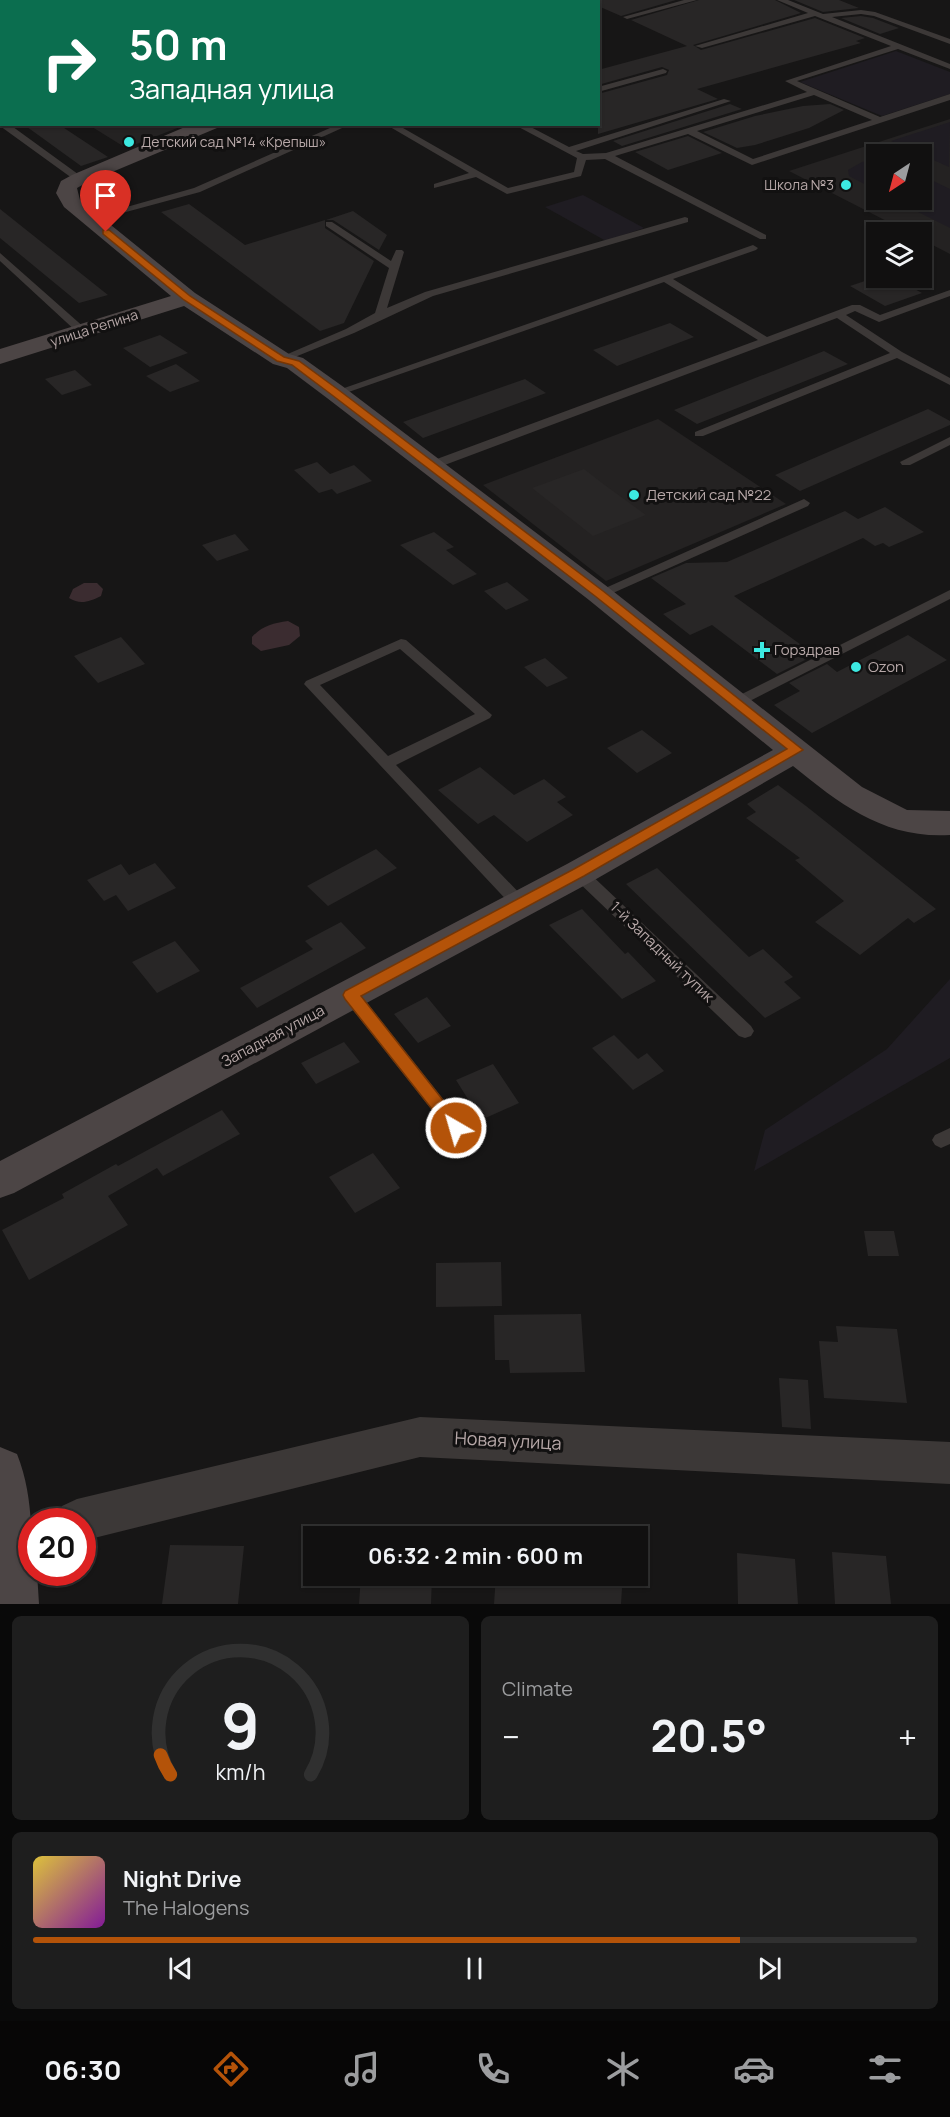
<!DOCTYPE html>
<html lang="en">
<head>
<meta charset="utf-8">
<style>
	body { margin:0; font-family:Manrope,sans-serif; background:#1e1e1e; color:#f1f3f6; height:100vh; display:flex; flex-direction:column; font-size:22px; white-space:nowrap }
	* { box-sizing:border-box; margin:0 }
	p { font-size:20px; color:#9c9d9f }
	.icon { flex:none; width:33px; height:33px; fill:none; stroke:currentColor; stroke-width:2; stroke-linecap:round; stroke-linejoin:round }
	.map { position:relative; height:1604px; overflow:hidden }
	.sheet { display:flex; flex-direction:column; gap:12px; padding:12px; background:#090909; flex:1 }
	.sheet>* { flex:none }
	.guide { position:absolute; left:0px; top:0px; width:600px; height:126px; box-shadow:0 2px 4px #0004,0 0 0 2px #303030; background:#0b6e4f; color:#fff; overflow:hidden }
	.needle { width:39px; rotate:216deg }
	.fabs { position:absolute; left:866px; top:144px; display:grid; gap:12px }
	.fabs a { display:grid; place-items:center; width:66px; height:66px; border-radius:0px; background:#111010; box-shadow:0 2px 4px #0004,0 0 0 2px #303030; font-size:30px }
	.speed { position:absolute; left:18px; top:1508px; display:flex; gap:12px; font-size:30px; font-weight:700; text-align:center }
	.speed>* { display:grid; place-content:center; width:78px; height:78px; border-radius:50%; background:#111010; box-shadow:0 2px 4px #0004,0 0 0 2px #303030; line-height:1 }
	.speed .limit { border:9px solid #d22; background:#fff; color:#111 }
	.pin { position:absolute; display:grid; place-items:center; width:51px; height:51px; color:#fff; margin:-62px -26px; border-radius:50% 50% 50% 0; rotate:-45deg; box-shadow:0 0 6px #0007 }
	.pin .icon { rotate:45deg }
	.me { position:absolute; width:66px; margin:-33px; rotate:322deg; stroke-linejoin:round; filter:drop-shadow(0 0 4px #0008) }
	.turn { display:flex; align-items:center; gap:21px; height:126px; padding:0 30px; font-size:27px }
	.turn .icon { width:78px; height:78px; stroke-width:2.5 }
	.turn b { display:block; font-size:42px; line-height:51px }
	.big { font-size:45px; font-weight:700; line-height:1.1 }
	.sheet .card { flex:1; display:flex; flex-direction:column; justify-content:center; gap:9px; min-width:0; padding:0 21px; border-radius:9px; background:#1e1e1e }
	.sheet .dial { align-items:center; gap:0 }
	.dial svg { height:156px; overflow:visible; fill:none; stroke:#303030; stroke-width:7; stroke-linecap:round; text-anchor:middle }
	.dial text { fill:#f1f3f6; stroke:none }
	.song { display:flex; align-items:center; gap:18px }
	.cover { width:72px; height:72px; border-radius:9px; background:linear-gradient(135deg,hsl(50 70% 55%),hsl(290 70% 35%)) }
	.played { height:6px; border-radius:3px; background:linear-gradient(90deg,#b45309 80%,#303030 80%) }
	.keys { display:flex; justify-content:space-around; direction:ltr }
	.heat { display:flex; justify-content:space-between; align-items:center; font-size:33px; direction:ltr }
	.sheet .tiles { flex:1; display:grid; gap:12px; grid-template-columns:1fr 1fr }
	.card:last-child { grid-column:span 2 }
	.trip { position:absolute; left:303px; top:1526px; width:345px; height:60px; border-radius:0px; background:#111010; box-shadow:0 2px 4px #0004,0 0 0 2px #303030; font-weight:700; line-height:60px; text-align:center }
	.tabs { display:flex; height:96px; justify-content:space-around; align-items:center; background:#070606; color:#9c9d9f }
	.tabs .icon { width:42px; height:42px }
	.tabs .selected { color:#b45309 }
	.tabs b { font-size:27px; color:#f1f3f6 }
	.map>svg:first-child { display:block }
</style>
</head>
<body>
<div class="map">
<svg width="950" height="1604" viewBox="0 0 950 1604">
	<rect width="100%" height="100%" fill="#171616"/>
	<path fill="#242222" fill-rule="evenodd" d="M950,119V254L921,239V232H908L789,171ZM876,154H921V200H876Z
		M89,125H185L126,148Z
		M658,419L786,504L606,581L483,485Z"/>
	<path fill="#1f1c22" d="M896,51L950,72V94L882,116L800,82Z
		M950,122L949,167L891,141Z
		M876,160V190L849,176L848,170L862,162Z
		M921,175L950,189V228L894,200H921Z
		M583,195L644,228L606,241L545,207Z
		M950,979V1058L754,1171L765,1130L887,1049Z"/>
	<path fill="#3b2c30" d="M84,583H97L103,589L101,596C89,602 80,605 69,598L73,589Z
		M288,621L299,627L300,636L289,645L261,651L252,644V637C262,626 273,623 288,621Z"/>
	<path fill="#282626" d="M586,0H676L621,16L598,6V2Z
		M699,0H775L801,13L693,45L701,50L815,18L865,38L856,41L861,43L697,89L718,99L598,134V94L667,75L669,70L662,67L598,85V70L687,46L631,20Z
		M794,0H839L859,8L823,12Z
		M861,16L873,18L899,28L880,34L841,18Z
		M730,104L742,109L622,146L613,141Z
		M830,104L844,110L809,128L755,145L737,148L703,132L755,116L803,106Z
		M23,124H58L108,157L81,166Z
		M688,136L722,153L668,170L635,152Z
		M189,204L245,245L325,220V228L374,261L344,323L320,331L161,212Z
		M0,209L108,295L79,303L0,238Z
		M353,211L387,235L379,250L333,220H326Z
		M874,278H894L922,293L885,306L850,286Z
		M670,323L694,337L617,366L593,350Z
		M160,335L188,353L150,367L123,348Z
		M824,351L848,364L697,424L674,410Z
		M176,364L200,381L170,392L146,376Z
		M75,370L92,385L62,395L45,379Z
		M525,379L546,393L423,438L403,422Z
		M928,409L950,421V425L800,491L775,475Z
		M317,462L330,474L354,465L372,481L337,494L332,489L319,493L294,470Z
		M584,469L602,483L646,515L593,536L532,488Z
		M885,507L924,532L889,547L883,543L875,546L863,538L734,596L815,655L777,674L712,625L690,635L663,614L686,604L651,578L686,563L727,562L845,511L858,519Z
		M434,532L454,547L446,550L477,574L453,585L400,545Z
		M235,534L249,550L217,561L202,545Z
		M507,582L529,600L506,610L484,591Z
		M908,635L947,660L812,733L774,705L800,691L789,683L827,664L837,672Z
		M121,637L145,664L98,683L74,656Z
		M545,658L568,678L547,687L524,667Z
		M642,730L672,753L637,773L607,748Z
		M480,767L514,795L544,779L566,797L557,802L573,815L527,842L494,815L478,824L438,790Z
		M778,785L806,806L936,909L914,923L908,918L860,955L815,922L844,901L795,860L800,858L746,818L756,812L747,804Z
		M376,849L397,868L328,906L307,886Z
		M155,863L176,888L128,911L116,895L104,901L87,880L121,864L129,875Z
		M657,868L749,957L763,949L793,977L784,982L801,998L765,1018L626,884Z
		M582,909L625,954L628,952L656,981L622,999L549,925Z
		M341,922L366,948L257,1008L240,988L313,949L305,941Z
		M175,941L200,971L157,993L132,962Z
		M427,997L451,1026L418,1043L394,1014Z
		M614,1035L638,1059L647,1053L664,1071L633,1090L592,1048Z
		M344,1042L360,1062L316,1084L301,1063Z
		M493,1064L519,1103L481,1120L456,1080Z
		M222,1110L240,1134L163,1176L157,1168L108,1196L128,1225L29,1280L2,1230L64,1198L62,1194L116,1164L118,1166Z
		M373,1153L400,1188L355,1213L329,1177Z
		M864,1231H894L899,1256H868Z
		M501,1262L502,1306L436,1307V1263Z
		M581,1314L585,1372L510,1373L509,1360H495L494,1315Z
		M836,1326L897,1329L907,1403L824,1398L819,1341L838,1342Z
		M779,1378L808,1380L811,1429L782,1427Z
		M170,1545L244,1546L238,1604H162Z
		M832,1552L886,1556L891,1604H835Z
		M737,1553L795,1559L798,1604H738Z
		M361,1575H432L431,1604H359Z
		M496,1575H568V1585L622,1588L621,1604H494Z"/>
	<g fill="none" stroke-linecap="round" stroke-linejoin="round">
		<path fill="#3c3837" fill-rule="evenodd" d="M47,0H58L45,2Z
			M210,0H221L208,2Z
			M684,0H697L627,19L623,17Z
			M777,0H788L823,14L861,10L875,12L950,39V44L874,16L861,14L832,17L950,64V69L898,49L797,81L880,117L950,94V100L752,165L688,134L615,156L766,235V239H760L605,159L586,160L581,176L507,194L476,177L434,188V184L469,173L385,124H396L508,188L574,172L577,158L513,124H525L569,147L724,99L731,101L576,151L583,154L606,153L807,92L785,81L891,46L815,16L702,48L695,46L808,13ZM814,95L872,120L753,159L697,131Z
			M0,12H2V16H0Z
			M663,69L667,71L666,73L598,92V87Z
			M0,122L2,124H9L82,177V181H76L0,126Z
			M339,124H351L200,192L89,222L84,219L194,188Z
			M685,217L688,218V222L433,296L354,333L285,361L276,359L346,329L375,313L389,268L326,226V222H332L391,261L396,250H402L404,252L387,308L425,292Z
			M753,245L758,248L756,250L673,279L767,337L852,305H860L880,315L950,290V296L879,322L855,311L846,315L902,352L950,378V385L897,358L703,436H695V432L890,353L837,318L434,469H426V463L758,340L664,282L340,395H332L330,393Z
			M0,253L86,329V333H78L0,261Z
			M950,437V445L910,465H902L900,462Z
			M804,499L810,503L808,506L604,597H594L592,594Z
			M950,590V599L742,705H732L730,702L732,699Z
			M401,639L406,640L492,715L490,718L396,765L526,900L528,904L526,908H514L304,684L306,681ZM400,649L475,714L388,756L320,685Z
			M579,867L585,869L751,1026L754,1031L751,1036L745,1038L739,1036L573,877L571,873L573,869Z
			M351,989L357,990L462,1123L465,1128L462,1133L456,1135L450,1133L345,1000L343,995L345,990Z
			M950,1128V1144L941,1148L935,1145L932,1140L935,1135Z"/>
		<path fill="#3c3837" fill-rule="evenodd" d="M174,0H191L192,2H175Z
			M420,1417L950,1442V1484L420,1457L82,1541V1521H55L62,1506L77,1499Z"/>
		<path fill="#4c4545" fill-rule="evenodd" d="M508,0H527L507,2Z
			M192,124H219L217,128L86,183L77,188L80,200L195,293L289,354L303,358L345,388L609,588L862,787L907,810L950,811V835C885,839 841,805 793,766L591,882L14,1193L0,1198V1161L567,864L773,750L589,600L327,398L287,368L273,364L184,306L0,364V349L171,296L64,207L56,193L61,181L72,175Z
			M0,1447L17,1454C32,1491 32,1532 32,1572H37L39,1604H0Z"/>
	</g>
	<path fill="#b45309" stroke="#753606" stroke-width="1.5" d="M103,230H109L190,296L284,357L299,361L340,391L603,591L803,750L584,876L361,996L461,1123L464,1128L461,1132H450L345,999L343,995L345,991L574,869L787,749L595,596L332,395L292,365L277,361L184,300L103,234Z"/>
	<g fill="#3ce9e1" stroke="#121111" stroke-width="2">
		<circle cx="129" cy="142" r="6"/>
		<circle cx="846" cy="185" r="6"/>
		<circle cx="634" cy="495" r="6"/>
		<path d="M759 641h6v6h6v6h-6v6h-6v-6h-6v-6h6z"/>
		<circle cx="856" cy="667" r="6"/>
	</g>
	<g text-anchor="middle" stroke-width="6" stroke-linejoin="round" paint-order="stroke">
		<g font-size="14" fill="#b7a8a8" stroke="#121111" text-anchor="start">
			<text x="141" y="147">Детский сад №14 «Крепыш»</text>
			<text x="834" y="190" text-anchor="end">Школа №3</text>
		</g>
		<g font-size="14" fill="#b7a8a8" stroke="#121111">
			<text transform="translate(94 328) rotate(-18)" y="5">улица Репина</text>
		</g>
		<g font-size="15" fill="#b7a8a8" stroke="#121111" text-anchor="start">
			<text x="646" y="500">Детский сад №22</text>
			<text x="774" y="655">Горздрав</text>
			<text x="868" y="672">Ozon</text>
		</g>
		<g font-size="15" fill="#b7a8a8" stroke="#121111">
			<text transform="translate(662 952) rotate(44)" y="5">1-й Западный тупик</text>
			<text transform="translate(273 1036) rotate(-28)" y="5">Западная улица</text>
		</g>
		<g font-size="18" fill="#b7a8a8" stroke="#121111">
			<text transform="translate(508 1441) rotate(3)" y="6">Новая улица</text>
		</g>
	</g>
</svg>
<div class="fabs">
<a><svg class="needle" viewBox="-14 -14 28 28"><path d="M0-13l5 13h-10z" fill="#e53935"/><path d="M0 13l5-13h-10z" fill="#9c9d9f"/></svg></a>
<a><svg class="icon" aria-label="layers" viewBox="0 0 24 24"><path d="M12 4l9 5-9 5-9-5zM3 14l9 5 9-5"/></svg></a>
</div>
<div class="speed"><div class="limit">20</div></div>
<div class="pin" style="left:106px;top:232px;background:#d93025"><svg class="icon" aria-label="arrive" viewBox="0 0 24 24"><path d="M6 21V4h12l-3 4 3 4H6"/></svg></div>
<svg class="me" style="left:456px;top:1128px" viewBox="-20 -20 40 40"><circle r="17" fill="#b45309" stroke="#fff" stroke-width="3"/><path d="M0-11L8 9 0 5-8 9z" fill="#fff"/></svg>
<div class="trip">06:32 · 2 min · 600 m</div>
<div class="guide">
<div class="turn"><svg class="icon" aria-label="right" viewBox="0 0 24 24"><path d="M7 20v-9h11M14 6l5 5-5 5"/></svg><div><b>50 m</b>Западная улица</div></div>
</div>
</div>
<section class="sheet">
<div class="tiles">
<div class="card dial"><svg viewBox="0 0 100 80">
<path d="M14 69A42 42 0 1 1 86 69"/>
<path d="M14 69A42 42 0 0 1 9 59" stroke="#b45309"/>
<text x="50" y="56" font-size="32" font-weight="700">9</text>
<text x="50" y="72" font-size="11">km/h</text>
</svg></div>
<div class="card"><p>Climate</p>
<div class="heat"><a>−</a><b class="big">20.5°</b><a>+</a></div>
</div>
<div class="card">
<div class="song"><i class="cover"></i><div><b>Night Drive</b><p>The Halogens</p></div></div>
<div class="played"></div>
<div class="keys"><svg class="icon" aria-label="previous" viewBox="0 0 24 24"><path d="M18 5L8 12l10 7zM5 5v14"/></svg><svg class="icon" aria-label="pause" viewBox="0 0 24 24"><path d="M8 5v14M16 5v14"/></svg><svg class="icon" aria-label="next" viewBox="0 0 24 24"><path d="M6 5l10 7-10 7zM19 5v14"/></svg></div>
</div>
</div>
</section>
<nav class="tabs">
<b>06:30</b>
<svg class="icon selected" aria-label="directions" viewBox="0 0 24 24"><path d="M12 3l9 9-9 9-9-9zM9 14v-3h6M13 9l2 2-2 2"/></svg>
<svg class="icon" aria-label="music" viewBox="0 0 24 24"><path d="M9 18V5l10-2v13"/><circle cx="6" cy="18" r="3"/><circle cx="16" cy="16" r="3"/></svg>
<svg class="icon" aria-label="phone" viewBox="0 0 24 24"><path d="M5 4h4l2 5-3 2q2 4 5 5l2-3 5 2v4C11 20 4 13 5 4z"/></svg>
<svg class="icon" aria-label="climate" viewBox="0 0 24 24"><path d="M12 3v18M4 7l16 10M4 17L20 7"/></svg>
<svg class="icon" aria-label="car" viewBox="0 0 24 24"><path d="M5 17H2v-5l4-1 3-4h7l3 4 3 1v5h-3M9 17h6M6 11h13"/><circle cx="7" cy="17" r="2"/><circle cx="17" cy="17" r="2"/></svg>
<svg class="icon" aria-label="filters" viewBox="0 0 24 24"><path d="M4 7h16M4 17h16"/><circle cx="9" cy="7" r="2"/><circle cx="15" cy="17" r="2"/></svg>
</nav>
</body>
</html>
